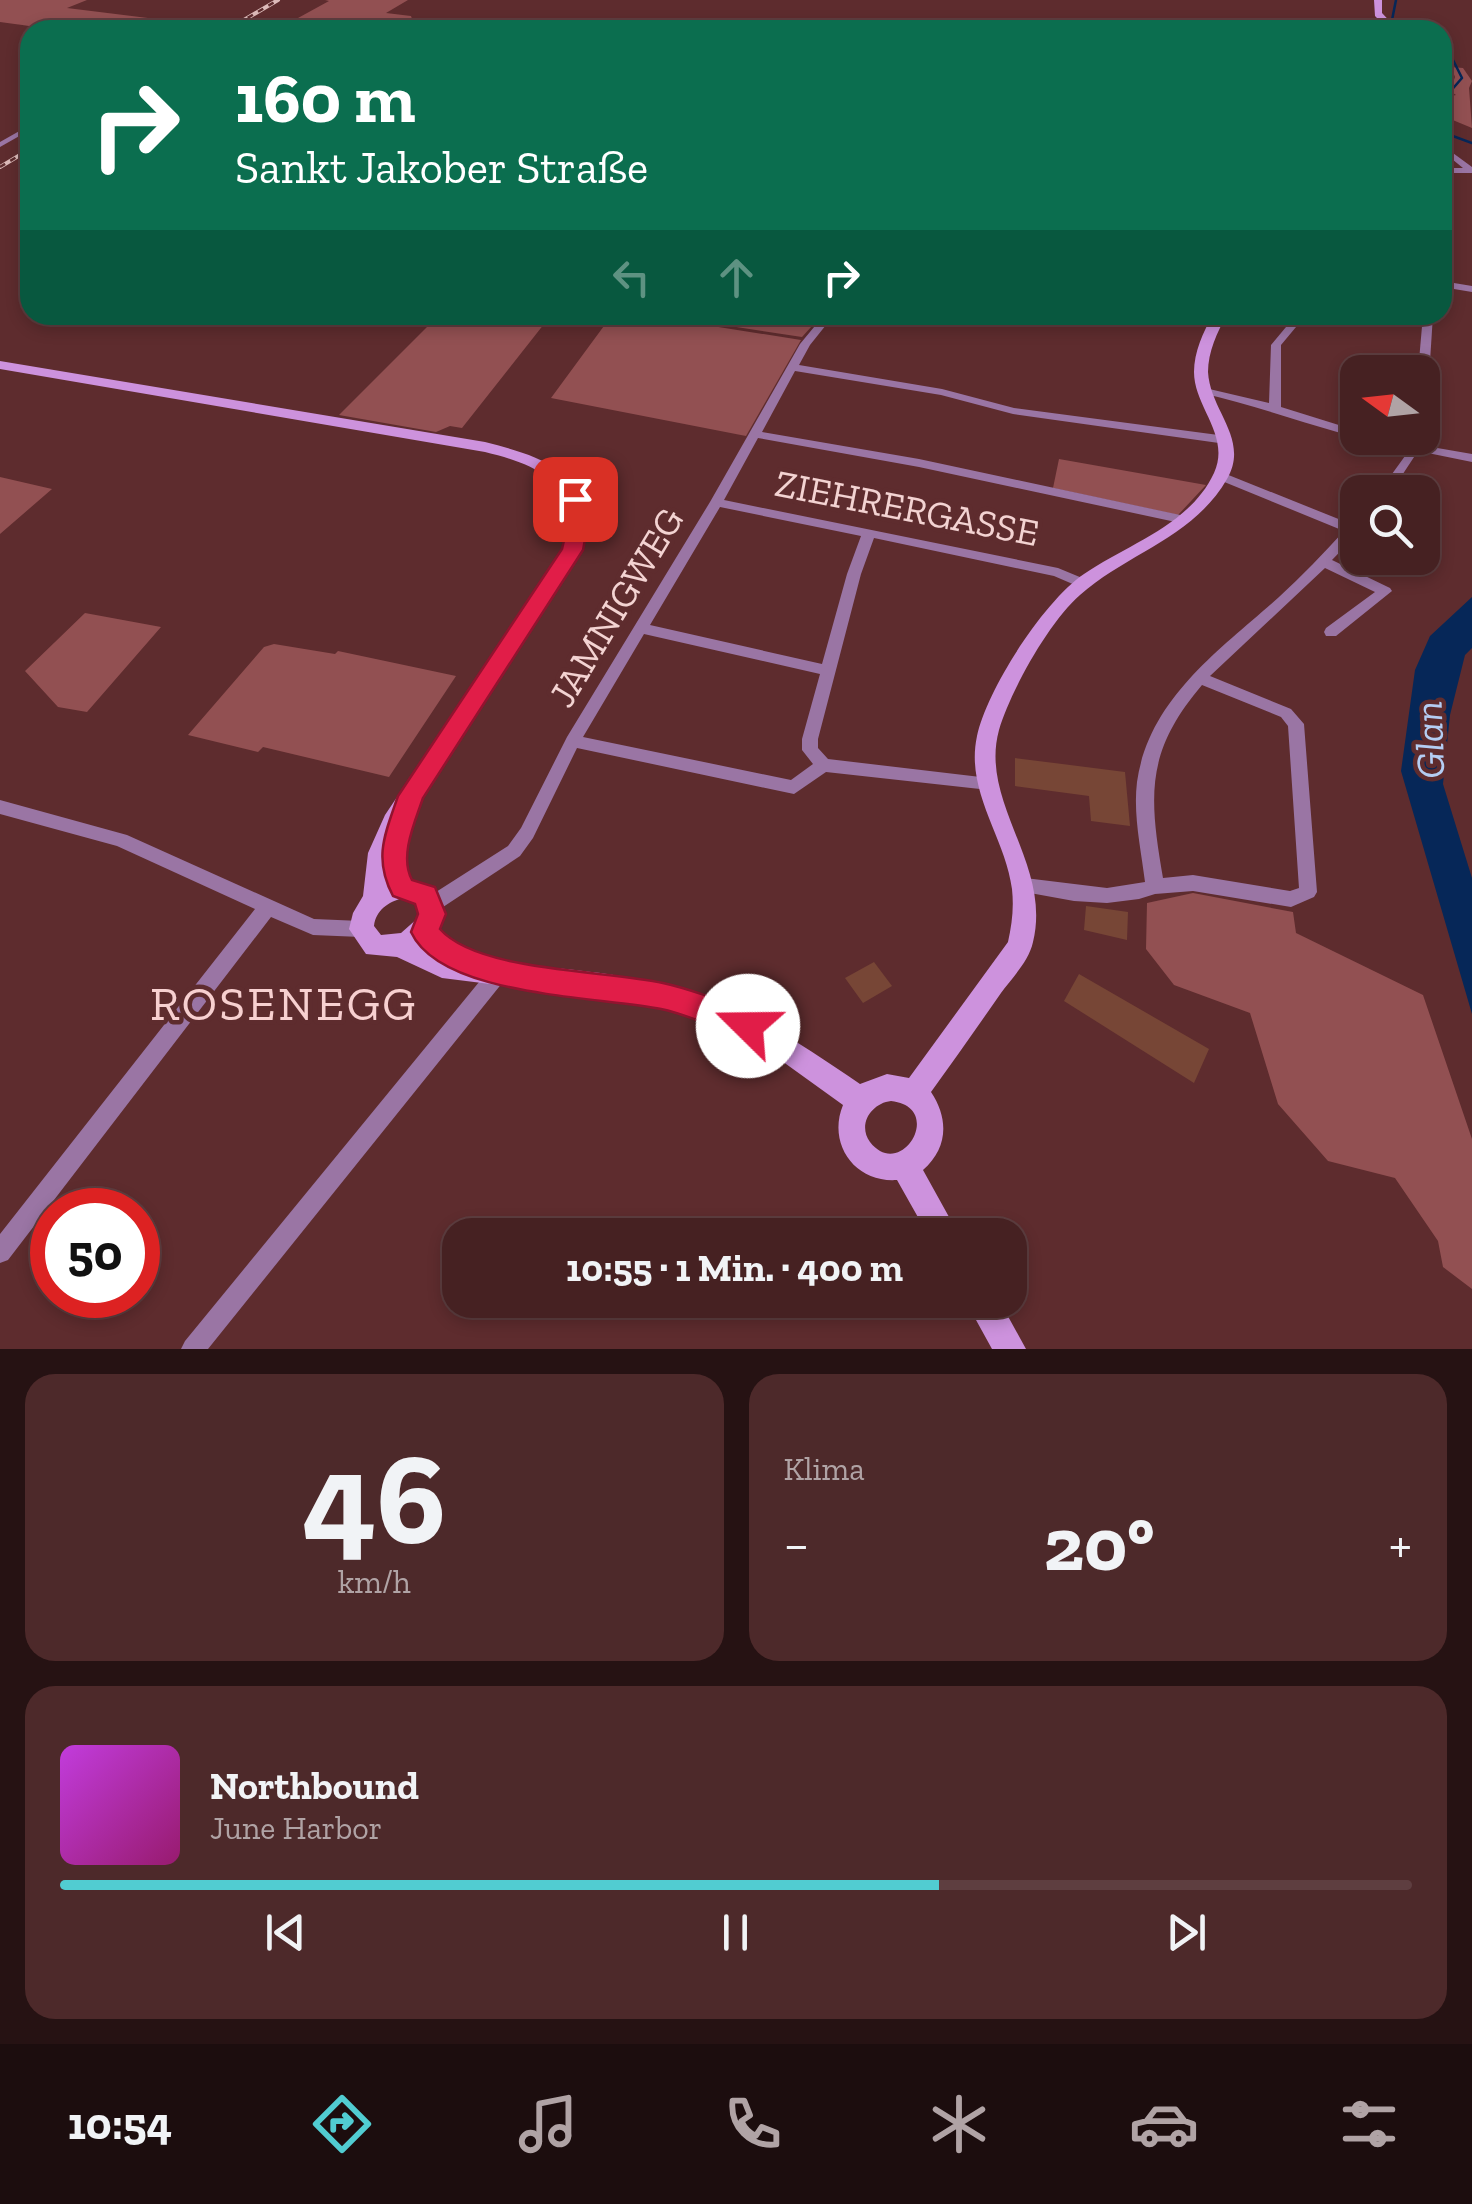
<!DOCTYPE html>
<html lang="de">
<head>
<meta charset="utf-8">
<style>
	body { margin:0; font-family:"Zilla Slab",serif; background:#4d292a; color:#f1f3f6; height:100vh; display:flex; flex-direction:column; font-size:38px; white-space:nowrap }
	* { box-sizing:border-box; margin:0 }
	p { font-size:32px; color:#b0a3a5 }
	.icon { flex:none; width:55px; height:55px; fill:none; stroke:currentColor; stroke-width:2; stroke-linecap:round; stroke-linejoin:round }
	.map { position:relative; height:1349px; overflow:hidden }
	.side { display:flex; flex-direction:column; gap:25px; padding:25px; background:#261213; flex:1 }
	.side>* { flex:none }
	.guide { position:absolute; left:20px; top:20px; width:1432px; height:305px; border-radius:30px; box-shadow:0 5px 15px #0003,0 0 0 2px #5e3e40; background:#0b6e4f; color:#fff; overflow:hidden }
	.needle { width:65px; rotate:285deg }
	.buttons { position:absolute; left:1340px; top:355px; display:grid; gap:20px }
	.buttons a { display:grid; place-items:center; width:100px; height:100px; border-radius:20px; background:#462122; box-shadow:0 5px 15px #0003,0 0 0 2px #5e3e40; font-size:50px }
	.speed { position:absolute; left:30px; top:1188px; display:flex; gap:20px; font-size:50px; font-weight:700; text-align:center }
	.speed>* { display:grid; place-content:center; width:130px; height:130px; border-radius:50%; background:#462122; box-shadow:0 5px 15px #0003,0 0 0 2px #5e3e40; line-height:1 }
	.speed .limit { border:15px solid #d22; background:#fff; color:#111 }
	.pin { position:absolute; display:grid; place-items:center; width:85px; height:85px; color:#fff; margin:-42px; border-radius:20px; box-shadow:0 5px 15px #0006 }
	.me { position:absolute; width:110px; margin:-55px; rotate:292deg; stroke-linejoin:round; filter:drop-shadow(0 0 8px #0008) }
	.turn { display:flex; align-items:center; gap:35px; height:210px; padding:0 50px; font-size:45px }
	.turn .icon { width:130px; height:130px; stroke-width:2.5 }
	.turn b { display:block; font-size:70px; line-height:85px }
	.lanes { display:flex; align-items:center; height:95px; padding:0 50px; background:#0003; justify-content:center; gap:50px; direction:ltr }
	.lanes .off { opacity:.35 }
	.big { font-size:75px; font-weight:700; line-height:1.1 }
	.side .tile { flex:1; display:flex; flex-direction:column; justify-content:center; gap:15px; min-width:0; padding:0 35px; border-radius:30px; background:#4d292a }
	.side .dial { align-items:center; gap:0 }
	.dial b { font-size:130px; line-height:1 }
	.song { display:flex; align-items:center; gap:30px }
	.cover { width:120px; height:120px; border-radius:15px; background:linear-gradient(135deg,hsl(290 70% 55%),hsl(320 70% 35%)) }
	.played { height:10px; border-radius:5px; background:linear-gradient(90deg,#51ccd1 65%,#5e3e40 65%) }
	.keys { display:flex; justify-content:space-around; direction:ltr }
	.heat { display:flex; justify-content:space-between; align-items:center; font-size:55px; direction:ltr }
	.side .tiles { flex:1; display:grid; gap:25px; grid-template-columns:1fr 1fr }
	.tile:last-child { grid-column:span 2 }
	.trip { position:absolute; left:442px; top:1218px; width:585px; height:100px; border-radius:30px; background:#462122; box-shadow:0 5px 15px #0003,0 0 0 2px #5e3e40; font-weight:700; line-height:100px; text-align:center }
	.dock { display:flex; height:160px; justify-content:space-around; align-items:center; background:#1c0d0e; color:#b0a3a5 }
	.dock .icon { width:70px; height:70px }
	.dock .selected { color:#51ccd1 }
	.dock b { font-size:45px; color:#f1f3f6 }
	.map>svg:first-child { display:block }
</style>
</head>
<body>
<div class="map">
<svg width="1472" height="1349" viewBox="0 0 1472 1349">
	<rect width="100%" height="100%" fill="#5e2c2e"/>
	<path fill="#925052" d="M0,0H87L67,8L156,19C111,43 49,28 0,22Z
		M325,0H408L386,13L411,16L412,19L394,28L298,18L329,1Z
		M1451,67L1463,68L1472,81L1469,88L1472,128L1443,116V98L1456,95L1450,91L1455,77Z
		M439,315H524L548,319L462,428L450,426L436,432L339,415Z
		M612,315H643L801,340L746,436L551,398Z
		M658,315H822L802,337Z
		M1059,459L1206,485L1178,515L1053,488Z
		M0,477L52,489L0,534Z
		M85,613L161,627L87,712L58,707L25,671Z
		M274,644L335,654L338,651L456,676L389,777L263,747L258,752L188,735L264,647Z
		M1193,893L1293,912L1296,933L1423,995L1472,1139V1289L1443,1267L1438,1241L1395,1178L1328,1161L1278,1104L1250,1013L1174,985L1146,949L1147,903Z"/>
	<path fill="#062758" d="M1472,597V648L1465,655L1450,715L1443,784L1472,878V1014L1401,771L1415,670L1430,636Z"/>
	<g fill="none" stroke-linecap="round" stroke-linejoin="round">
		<path stroke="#062758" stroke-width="2.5" d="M1396,0L1392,20L1408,30
			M1442,51L1452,58L1462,78L1442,101
			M1442,132L1472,143"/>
	</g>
	<path fill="#774636" d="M1015,758L1125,772L1130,826L1091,821L1089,796L1015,786Z
		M1086,906L1128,912L1127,940L1084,930Z
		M874,962L892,986L863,1003L845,978Z
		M1079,974L1209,1049L1194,1083L1064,1001Z"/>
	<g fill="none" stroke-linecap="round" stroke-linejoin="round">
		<path fill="#9a75a4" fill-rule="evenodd" d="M30,125V130L0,147V142Z
			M1442,145L1472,167V173H1442V168H1463L1442,151Z
			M1442,281L1472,286V292L1442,287Z
			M824,315H834L810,345L799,365L942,389L1014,408L1226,436L1232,440L1226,444L1013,414L941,395L795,371L762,432L919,459L1185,516L1191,520L1185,524L919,467L758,438L724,500L1058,568L1087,580L1089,583L1082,588L1054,576L874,538L861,574L818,739V748L828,759L989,778L995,779L997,784L995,789L989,790L826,772L794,794L577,748L533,838L520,856L437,911L431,913L425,911L422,905L425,899L508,846L521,828L567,737L710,502L800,344ZM720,507L861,536L847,574L822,664L650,625ZM644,634L820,674L802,739V750L813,764L791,780L583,737Z
			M1296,315H1306L1281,345V407L1358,431V438H1382L1408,442L1409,438H1421L1420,445L1472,454V462L1418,451L1391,492H1379L1405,456L1407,449C1337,436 1271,409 1201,393L1199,391L1205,388L1269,403L1271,345Z
			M1423,315H1433L1428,392L1422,395V372H1418Z
			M1221,472L1351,524L1358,520V533L1332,560L1390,588L1392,591L1336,636H1326L1324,632L1326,628L1375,592L1325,568L1210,676L1291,709L1304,724L1317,892L1314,897L1291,907L1193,891L1155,894L1139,899L1107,903L1074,901L1019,891L1016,886L1019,881L1025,878L1107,888L1145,882C1141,849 1133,815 1137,782C1149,698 1221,649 1279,597C1302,576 1323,554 1344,531L1217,479V473ZM1202,685L1281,717L1288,726L1299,888L1290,891L1193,875L1163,878C1149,796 1145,752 1202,685Z
			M0,800L127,835L314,919L361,921L367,923L370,929L367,935L361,937L313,935L271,917L8,1260L0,1263V1234L255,909L117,846L0,814Z
			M500,962L507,965L509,971L507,977L208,1349H181L185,1341L493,965Z"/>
		<path fill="#cd92dd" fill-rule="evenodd" d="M1374,0H1382V13L1398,30H1389L1375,16Z
			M1442,70L1447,73V83L1442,86Z
			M1213,315H1227C1217,332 1208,352 1208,372C1210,411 1250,439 1227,479C1193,538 1129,552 1080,595C1049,622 1011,690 999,730C979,803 1052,864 1033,942C1029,961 1012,978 1001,993C978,1026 955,1059 931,1092C949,1119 948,1148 923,1170L959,1235H928L897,1180C855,1183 827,1144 843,1105L768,1051L687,1014L618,1000L442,978L397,957L366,954L349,929L353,913L363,896L368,853L385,815L563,549C578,483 542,466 485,452L0,369V361L485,442C547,458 597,474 581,549L403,825L401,830L407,838L405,862L412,881C437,888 448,902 439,928L454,943L483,955L486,961C553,969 626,971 691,992C754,1011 807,1048 860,1084L887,1074L909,1078L1008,942C1012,924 1014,908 1012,889C1005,836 965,792 977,736C987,689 1044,601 1084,574C1128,544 1190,525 1214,473C1231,436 1194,407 1194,372C1194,352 1203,332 1213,315ZM403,898L419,907L418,918L401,933L381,935L374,926C376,910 388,902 403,898ZM891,1101C946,1107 901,1182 870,1142C857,1124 872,1103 891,1101Z
			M965,1300H999L1026,1349H992Z"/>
		<g stroke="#dcbab9" stroke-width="4">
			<path id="rail" d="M227,30L278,0
				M0,167L30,149"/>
		</g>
		<use href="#rail" stroke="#5e2c2e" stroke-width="2.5" stroke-dasharray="6" stroke-linecap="butt"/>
	</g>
	<path fill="#e11d48" stroke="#92132f" stroke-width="2.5" d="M575,493L585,499L589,519L583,550L423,798C415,822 399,856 412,880L435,887L446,914L440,929C478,972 606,970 663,983C695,990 728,1004 759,1016L763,1026L759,1036L748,1040C720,1030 690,1015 661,1009C597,996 441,997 411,932L418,914L415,904L393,896C373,858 385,834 398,796L562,549L569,519L565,499Z"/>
	<g text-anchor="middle" stroke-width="9" stroke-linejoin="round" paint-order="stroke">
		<g font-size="38" fill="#f3d3d2" stroke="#5e2c2e">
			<text transform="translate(907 508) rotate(11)" y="13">ZIEHRERGASSE</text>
			<text transform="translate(616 607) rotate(-59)" y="13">JAMNIGWEG</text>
		</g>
		<g font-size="40" font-style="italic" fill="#b4cdf3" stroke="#5e2c2e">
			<text transform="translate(1429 740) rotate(-92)" y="14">Glan</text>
		</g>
		<g font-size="48" letter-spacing="2.5" fill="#f7d0d0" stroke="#5e2c2e">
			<text x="284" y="1020">ROSENEGG</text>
		</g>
	</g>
</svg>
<div class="buttons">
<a><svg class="needle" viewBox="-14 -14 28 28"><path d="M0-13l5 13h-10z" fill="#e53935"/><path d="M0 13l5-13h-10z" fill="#b0a3a5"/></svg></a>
<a><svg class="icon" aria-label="search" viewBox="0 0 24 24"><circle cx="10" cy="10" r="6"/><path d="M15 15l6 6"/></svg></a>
</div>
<div class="speed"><div class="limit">50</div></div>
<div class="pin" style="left:575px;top:499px;background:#d93025"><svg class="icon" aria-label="arrive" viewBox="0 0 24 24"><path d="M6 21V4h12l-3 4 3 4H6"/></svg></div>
<svg class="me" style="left:748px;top:1026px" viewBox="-20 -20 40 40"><circle r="19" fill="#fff"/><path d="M0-13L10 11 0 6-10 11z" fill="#e11d48"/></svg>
<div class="trip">10:55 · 1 Min. · 400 m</div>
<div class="guide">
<div class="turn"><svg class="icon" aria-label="right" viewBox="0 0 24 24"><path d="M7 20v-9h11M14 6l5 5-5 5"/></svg><div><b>160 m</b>Sankt Jakober Straße</div></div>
<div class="lanes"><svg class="icon off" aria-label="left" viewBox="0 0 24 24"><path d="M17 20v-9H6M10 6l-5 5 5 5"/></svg><svg class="icon off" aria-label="ahead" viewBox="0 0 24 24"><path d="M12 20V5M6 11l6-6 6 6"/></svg><svg class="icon" aria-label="right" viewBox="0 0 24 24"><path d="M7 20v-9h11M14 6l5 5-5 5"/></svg></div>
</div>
</div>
<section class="side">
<div class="tiles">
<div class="tile dial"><b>46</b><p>km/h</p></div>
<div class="tile"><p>Klima</p>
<div class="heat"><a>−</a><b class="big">20°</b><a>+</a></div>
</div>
<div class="tile">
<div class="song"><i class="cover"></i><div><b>Northbound</b><p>June Harbor</p></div></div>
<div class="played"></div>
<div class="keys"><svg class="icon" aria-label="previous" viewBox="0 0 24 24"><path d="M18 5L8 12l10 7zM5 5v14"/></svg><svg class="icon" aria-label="pause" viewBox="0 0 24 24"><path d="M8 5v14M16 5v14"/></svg><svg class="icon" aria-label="next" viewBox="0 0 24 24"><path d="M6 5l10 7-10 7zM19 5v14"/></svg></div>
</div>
</div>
</section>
<nav class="dock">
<b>10:54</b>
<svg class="icon selected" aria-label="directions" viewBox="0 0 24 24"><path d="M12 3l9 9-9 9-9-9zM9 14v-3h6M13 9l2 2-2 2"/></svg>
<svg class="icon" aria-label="music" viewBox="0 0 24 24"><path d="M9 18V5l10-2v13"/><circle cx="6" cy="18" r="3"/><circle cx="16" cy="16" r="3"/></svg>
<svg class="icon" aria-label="phone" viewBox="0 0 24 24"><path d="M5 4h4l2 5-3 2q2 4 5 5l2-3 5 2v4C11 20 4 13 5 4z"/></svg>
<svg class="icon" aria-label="climate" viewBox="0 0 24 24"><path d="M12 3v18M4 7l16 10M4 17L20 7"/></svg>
<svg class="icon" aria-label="car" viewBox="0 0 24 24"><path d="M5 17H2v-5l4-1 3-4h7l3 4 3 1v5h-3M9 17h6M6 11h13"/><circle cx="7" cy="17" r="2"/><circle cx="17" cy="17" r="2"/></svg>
<svg class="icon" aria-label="filters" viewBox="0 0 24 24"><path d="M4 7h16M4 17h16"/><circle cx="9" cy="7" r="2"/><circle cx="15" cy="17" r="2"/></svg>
</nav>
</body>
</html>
